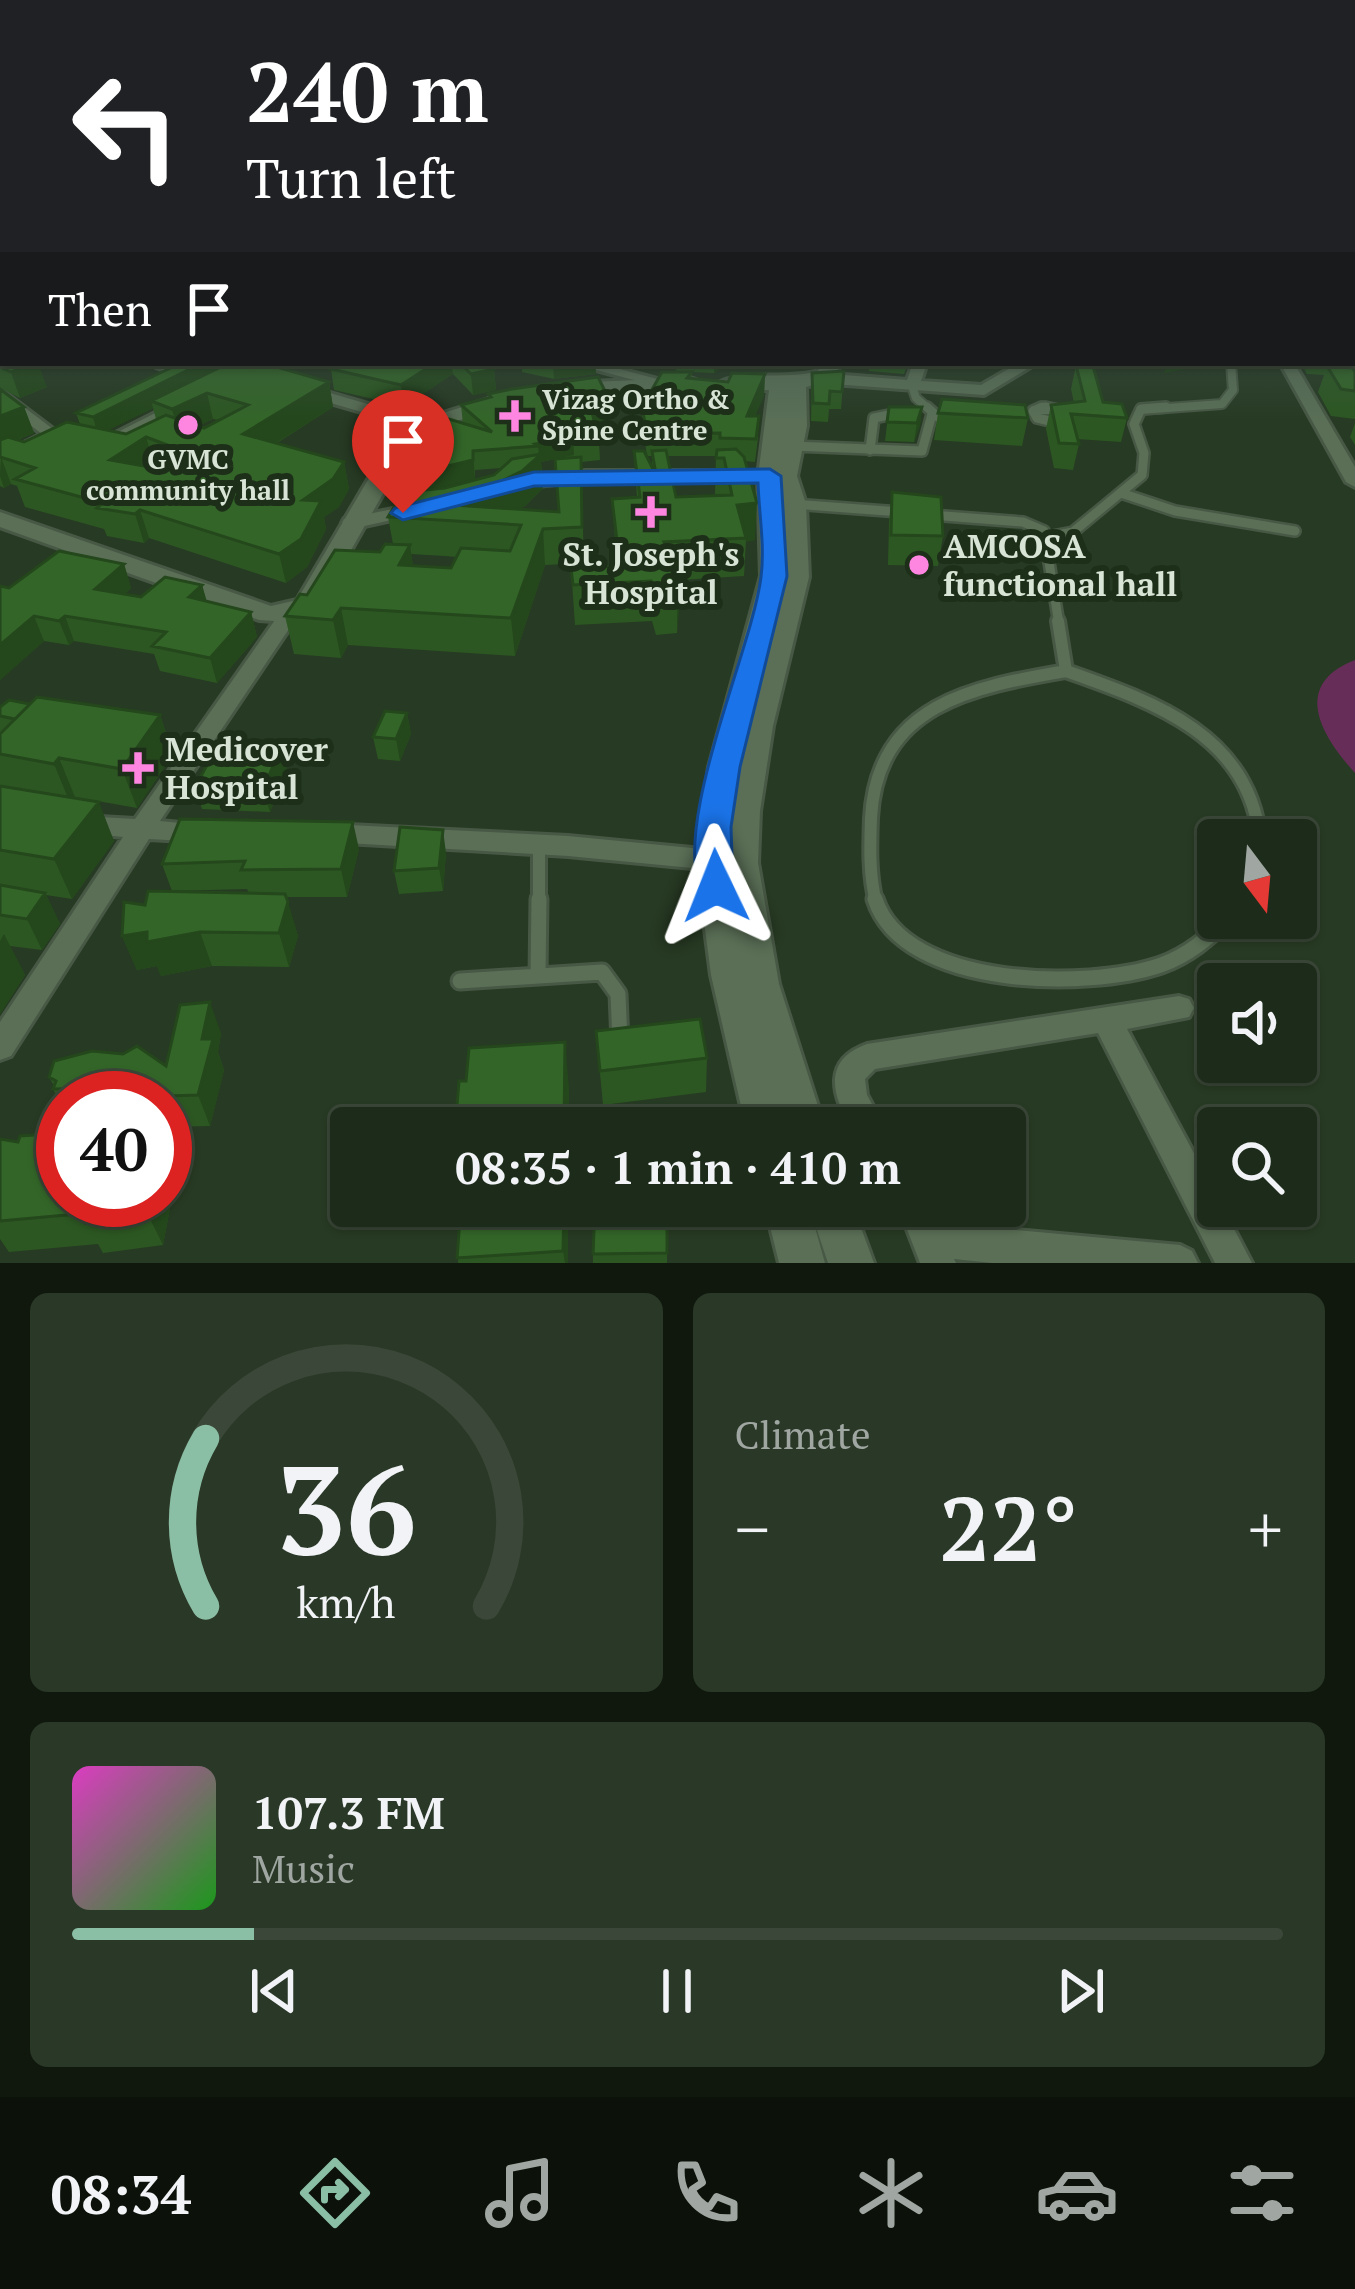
<!DOCTYPE html>
<html lang="en">
<head>
<meta charset="utf-8">
<style>
	body { margin:0; font-family:"PT Serif",serif; background:#2a3827; color:#f1f3f6; height:100vh; display:flex; flex-direction:column; font-size:45px; white-space:nowrap }
	* { box-sizing:border-box; margin:0 }
	p { font-size:39px; color:#a0a7a2 }
	.icon { flex:none; width:66px; height:66px; fill:none; stroke:currentColor; stroke-width:2; stroke-linecap:round; stroke-linejoin:round }
	.map { position:relative; height:1263px; overflow:hidden }
	.details { display:flex; flex-direction:column; gap:30px; padding:30px; background:#10180e; flex:1 }
	.details>* { flex:none }
	.banner { position:absolute; left:0px; top:0px; width:1356px; height:366px; box-shadow:0 3px 9px #0004,0 0 0 3px #3b4839; background:#202124; color:#fff; overflow:hidden }
	.needle { width:78px; rotate:164deg }
	.tools { position:absolute; left:1197px; top:819px; display:grid; gap:24px }
	.tools a { display:grid; place-items:center; width:120px; height:120px; border-radius:12px; background:#1d2c1a; box-shadow:0 3px 9px #0004,0 0 0 3px #3b4839; font-size:60px }
	.speed { position:absolute; left:36px; top:1071px; display:flex; gap:24px; font-size:60px; font-weight:700; text-align:center }
	.speed>* { display:grid; place-content:center; width:156px; height:156px; border-radius:50%; background:#1d2c1a; box-shadow:0 3px 9px #0004,0 0 0 3px #3b4839; line-height:1 }
	.speed .limit { border:18px solid #d22; background:#fff; color:#111 }
	.pin { position:absolute; display:grid; place-items:center; width:102px; height:102px; color:#fff; margin:-123px -51px; border-radius:50% 50% 50% 0; rotate:-45deg; box-shadow:0 0 12px #0007 }
	.pin .icon { rotate:45deg }
	.me { position:absolute; width:132px; margin:-66px; rotate:358deg; stroke-linejoin:round; filter:drop-shadow(0 0 9px #0008) }
	.turn { display:flex; align-items:center; gap:42px; height:252px; padding:0 48px; font-size:54px }
	.turn .icon { width:156px; height:156px; stroke-width:2.5 }
	.turn b { display:block; font-size:84px; line-height:102px }
	.then { display:flex; align-items:center; height:114px; padding:0 48px; background:#0003; gap:24px; font-size:45px }
	.big { font-size:90px; font-weight:800; line-height:1.1 }
	.details .tile { flex:1; display:flex; flex-direction:column; justify-content:center; gap:18px; min-width:0; padding:0 42px; border-radius:18px; background:#2a3827 }
	.details .dial { align-items:center; gap:0 }
	.dial svg { height:312px; overflow:visible; fill:none; stroke:#3b4839; stroke-width:7; stroke-linecap:round; text-anchor:middle }
	.dial text { fill:#f1f3f6; stroke:none }
	.song { display:flex; align-items:center; gap:36px }
	.cover { width:144px; height:144px; border-radius:18px; background:linear-gradient(135deg,hsl(310 70% 55%),hsl(120 70% 35%)) }
	.played { height:12px; border-radius:6px; background:linear-gradient(90deg,#8abfa5 15%,#3b4839 15%) }
	.keys { display:flex; justify-content:space-around; direction:ltr }
	.heat { display:flex; justify-content:space-between; align-items:center; font-size:66px; direction:ltr }
	.details .tiles { flex:1; display:grid; gap:30px; grid-template-columns:1fr 1fr }
	.tile:last-child { grid-column:span 2 }
	.trip { position:absolute; left:330px; top:1107px; width:696px; height:120px; border-radius:12px; background:#1d2c1a; box-shadow:0 3px 9px #0004,0 0 0 3px #3b4839; font-weight:800; line-height:120px; text-align:center }
	.menu { display:flex; height:192px; justify-content:space-around; align-items:center; background:#0c120a; color:#a0a7a2 }
	.menu .icon { width:84px; height:84px }
	.menu .on { color:#8abfa5 }
	.menu b { font-size:54px; color:#f1f3f6 }
	.map>svg:first-child { display:block }
</style>
</head>
<body>
<div class="map">
<svg width="1355" height="1263" viewBox="0 0 1355 1263">
	<rect width="100%" height="100%" fill="#273a23"/>
	<path fill="#672d59" d="M1355,660V773C1322,737 1290,685 1355,660Z"/>
	<g fill="none" stroke-linecap="round" stroke-linejoin="round">
		<g stroke="#475844" stroke-width="12">
			<path id="service-far3" d="M912,386L916,398L930,410
				M1034,410H1060
				M1140,410L1222,404L1233,390L1231,363"/>
		</g>
		<g stroke="#475844" stroke-width="14">
			<path id="service-far2" d="M927,407L938,417
				M1042,407L1033,411L1037,418L1054,422L1066,418L1063,411L1045,407
				M792,446L922,451L932,414
				M870,450L874,418L899,413
				M1121,493L1175,511L1295,531
				M793,504L900,512
				M931,515L1023,522L1044,531L1059,624
				M1047,537L1073,532L1142,475L1144,453L1134,424L1141,409L1166,407"/>
		</g>
		<g stroke="#475844" stroke-width="18">
			<path id="service-far1" d="M1058,621L1066,671C1154,702 1250,735 1260,840
				M539,902V845
				M876,902C869,875 870,846 871,818C877,704 973,687 1066,671"/>
		</g>
		<g stroke="#475844" stroke-width="21">
			<path id="service" d="M875,899C904,989 1088,990 1161,965C1189,955 1208,938 1229,918
				M538,975L539,899
				M460,981L602,972L618,994L620,1043"/>
		</g>
		<g stroke="#475844" stroke-width="6">
			<path id="minor" d="M1353,258H1355V266H1353Z
				M1353,274H1355V282H1353Z
				M1353,313H1355V322H1353Z
				M1353,350H1355V358H1353Z
				M146,363H168L189,372L181,377Z
				M570,363H597L676,384L668,389Z
				M913,363H927L921,381L981,385L1019,363H1037L984,395L819,383L811,378L819,373L907,380Z
				M1280,363H1294L1355,467V487L1346,482Z
				M309,387L430,422L432,425L424,430L303,395V389Z
				M0,389L61,435L0,467V455L42,434L0,402Z
				M181,400L189,405L187,408L108,448L102,449L94,444Z
				M586,471H785L794,476L785,481H586L517,488L508,483L517,478Z
				M417,504L426,509L423,513L351,529L342,523L344,519Z
				M289,608L299,614L160,821L211,826L215,833L211,840L202,842L149,839L11,1056L0,1060V1022L123,837L74,832L70,825L74,818L83,816L135,819L282,610Z
				M329,824L568,836L723,851L732,854L736,861L732,868L723,871L568,856L329,842L320,840L316,833L320,826Z
				M1179,996L1189,999L1194,1008L1189,1017L1127,1029L1218,1198V1206H1222L1252,1263H1215L1098,1033L875,1069L865,1079L867,1095L885,1128H851C832,1095 822,1060 867,1044Z
				M898,1206H932L939,1223L1180,1245L1192,1251L1198,1263H992L954,1259L956,1263H920Z"/>
		</g>
		<g stroke="#475844" stroke-width="6">
			<path id="tertiary" d="M822,363H842L832,379L806,387L807,426L797,476L806,504L809,577L773,726L760,811L758,863L779,984L825,1128H746L711,975L696,859L709,767L761,576L758,476L769,390H727L717,384C737,370 789,380 818,371Z
				M689,378L696,380V388L565,395L555,389L565,383Z
				M498,396L508,402L505,406L431,429L406,453L320,605L289,622L259,620L0,527V512L271,606L297,600L389,444L417,421Z
				M765,1206H809L825,1263H779Z
				M809,1206H853L874,1263H828Z"/>
		</g>
		<use href="#service-far3" stroke="#5a6f56" stroke-width="8"/>
		<use href="#service-far2" stroke="#5a6f56" stroke-width="9"/>
		<use href="#service-far1" stroke="#5a6f56" stroke-width="12"/>
		<use href="#service" stroke="#5a6f56" stroke-width="15"/>
		<use href="#minor" fill="#5a6f56" fill-rule="evenodd"/>
		<use href="#tertiary" fill="#5a6f56" fill-rule="evenodd"/>
	</g>
	<path fill="#2c5722" fill-rule="evenodd" d="M0,347L47,387L20,398L0,388Z
		M341,363H488L494,369L496,390L473,395L453,374L404,406L334,390L331,369Z
		M522,363H595L596,374L554,379L522,372Z
		M676,363H728L714,373L692,372V378L728,382L765,374L764,395L755,416L758,438L755,462L745,461L755,540L746,541L744,576L680,580L677,633L656,635L652,621L575,625L571,568L617,566L612,499L637,497L634,451L652,467V456H647L643,429L642,407L676,372ZM667,456H716L715,494L724,495L676,497Z
		M870,363H908L904,374L869,371Z
		M1242,363H1259L1257,368L1242,366Z
		M1301,363H1347L1346,367L1355,372V419L1331,416L1318,392L1324,375L1307,374Z
		M1076,365L1103,402L1127,418L1121,442L1077,439L1079,444L1073,470L1054,468L1046,429L1051,405L1074,403L1071,389Z
		M221,367L329,382L333,407L277,443L344,462L349,489L339,507L324,517L326,529L307,567L286,583L149,538L144,543L107,536L104,529L25,507L17,486L11,484L4,488L0,486V389L24,407L34,433L17,440L24,442L80,424L76,413ZM153,408L156,419L126,434L108,430ZM213,419L219,420L204,428L198,426Z
		M844,371L841,409H829L828,422L811,421L812,373Z
		M488,394L611,419L594,421L599,442L600,460L581,462L584,563L545,565L515,656L348,645L341,658L294,654L285,616L307,595L393,544L388,517L425,490L420,483L414,485L407,473L404,454L438,436L436,421L463,424L461,405L489,398ZM555,459L559,512L519,509L525,506L543,488L541,462ZM502,468L494,475L445,488L432,489L475,479V470ZM411,554L445,556L457,557L451,568L413,566Z
		M382,405L405,429L389,440L368,433L365,415Z
		M889,407H922L920,425L914,442L885,441Z
		M938,413L1028,418L1022,446L934,440Z
		M1355,423V445L1350,437Z
		M892,492L943,536L938,566L888,565L889,522Z
		M124,564L131,588L125,594L141,597L202,585L207,602L251,612L257,637L217,683L160,671L154,654L74,641L69,645L44,641L0,680V586L9,588Z
		M30,704L160,715L173,754L137,808L75,797L114,841L72,899L46,895L60,924L42,950L10,946L25,975L0,1014V707Z
		M407,713L411,734L400,761L378,759L373,737Z
		M287,769L270,812L202,809L195,787Z
		M359,849L347,897H286L298,936L289,967L212,966L161,976L157,966L137,970L122,936L145,905L249,893L247,889L172,891L162,864Z
		M446,853L443,891L399,894L394,871Z
		M596,1031L707,1058L706,1092L603,1105Z
		M221,1033L218,1052L224,1070L210,1126L167,1127L180,1156L163,1245L103,1253L98,1244L9,1252L0,1239V1139L165,1200V1098H63V1108L53,1089L54,1086L49,1077L166,1066Z
		M460,1206H568V1263H458Z
		M667,1206V1263H593V1254Z"/>
	<path fill="#24471c" d="M35,363H38L47,387L20,398L11,372Z
		M202,363H220L222,372L151,401L153,408L98,435L93,417Z
		M435,363H451L453,374L404,406L401,385Z
		M553,363H595L596,374L554,379Z
		M714,363H728L714,373Z
		M1167,363H1208L1207,365L1164,373Z
		M494,369L496,390L473,395L471,374Z
		M765,374L764,395L746,438L747,416Z
		M329,382L333,407L249,460L243,434Z
		M207,393L213,419L179,435L172,409Z
		M610,401L611,419L591,422L590,403Z
		M24,407L34,433L0,446V416Z
		M922,407L920,425L914,442L917,423Z
		M402,410L405,429L389,440L386,421Z
		M146,437L154,464L118,488L110,460Z
		M573,437L574,455L541,462L543,488L525,506L492,523L454,505L539,456L538,446L535,444Z
		M473,451L475,479L425,491L423,472Z
		M1,457L11,484L4,488L0,476Z
		M344,462L349,489L339,507L324,517L326,529L307,567L286,583L279,554L303,500Z
		M417,464L420,483L414,485L411,466Z
		M757,503L755,540L746,542L737,505Z
		M140,510L149,538L144,543L135,514Z
		M543,529L545,565L515,656L511,618Z
		M410,545L415,581L399,565Z
		M124,564L131,588L104,614L95,589Z
		M680,574L679,613L677,633V593Z
		M202,585L209,610L189,597Z
		M341,608L348,645L341,658L333,620Z
		M251,612L257,637L217,683L210,658Z
		M34,616L44,641L0,680V645Z
		M65,616L74,641L69,645L59,621Z
		M407,713L411,734L400,761L396,739Z
		M160,715L173,754L137,808L122,769Z
		M281,747L287,769L270,812L263,790Z
		M59,758L75,797L70,803L54,764Z
		M99,802L114,841L72,899L54,859Z
		M353,822L359,849L347,897L341,869Z
		M443,830L446,853L443,891L439,868Z
		M45,893L60,924L42,950L27,919Z
		M288,902L298,936L289,967L279,933Z
		M147,932H200L212,966L161,976L157,966L137,970L122,936Z
		M4,934L25,975L0,1014V941Z
		M210,1002L221,1033L218,1052L224,1070L210,1126L198,1095L202,1039Z
		M565,1042L569,1087V1128H564Z
		M166,1125L180,1156L163,1245L148,1215L151,1200H165Z
		M564,1206H568V1263H565L563,1251Z"/>
	<path fill="#336528" stroke="#24471c" stroke-width="3" fill-rule="evenodd" d="M0,347L3,348V363H35L11,372L0,367Z
		M181,363H202L93,417L76,413Z
		M229,363H263L329,382L243,434L344,462L333,479L303,500L321,501L301,539L279,554L140,510L135,514L97,508L103,503L15,479L35,468L0,457V440L8,437L24,442L67,422L126,434L166,415L204,428L248,405L207,393L172,409L151,401ZM146,437L178,449L155,468L110,460Z
		M341,363H435L401,385L331,369Z
		M460,363H488L494,369L471,374Z
		M1076,365L1093,366L1103,402L1122,404L1127,418L1071,414L1079,444L1059,443L1051,405L1085,401Z
		M1327,366L1353,368L1355,372V391L1341,389Z
		M844,371L842,392L830,391L829,404L813,403L812,373Z
		M662,372H692L687,378L728,382L732,373L765,374L747,416H759L756,439L720,438V433L647,434L642,407Z
		M598,377L610,401L590,403L599,442L575,443L573,437L535,444L538,446L473,451V460L423,472L417,464L411,466L404,454L420,434L442,436L436,421L449,419L492,432L461,405L491,397L488,394L512,389Z
		M0,389L24,407L0,416Z
		M942,399L1025,405L1028,418L938,413Z
		M382,405L402,410L386,421L365,415Z
		M889,407H922L917,423L887,422Z
		M736,449L744,457L757,503L737,505L746,538L664,542L680,574L677,593L655,595L651,581L573,585L571,568L620,566L612,499L640,497L634,451H644L656,475L652,451L666,450L676,497L732,495L724,458H716L717,450Z
		M541,454L522,471L454,505L559,512L555,459L581,457L582,527L543,529L511,618L341,608L333,620L285,616L300,594L307,595L335,550L380,552L385,544L410,545L399,565L451,568L461,548L510,551L521,525L388,517L403,492L445,488L494,475L512,459Z
		M892,492L941,497L943,536L891,535Z
		M59,551L124,564L95,589L141,597L165,577L202,585L189,597L251,612L210,658L152,646L166,632L65,616L59,621L34,616L0,645V586L9,588Z
		M37,697L160,715L122,769L59,758L54,764L0,754V734Z
		M9,700L30,704L15,719L0,716V707Z
		M385,711L407,713L396,739L373,737Z
		M218,745L281,747L263,790L195,787Z
		M0,786L99,802L54,859L0,850Z
		M180,819L353,822L341,869L241,870L245,861L162,864Z
		M400,827L443,830L439,868L394,871Z
		M0,885L45,893L27,919L0,915Z
		M148,891L285,894L288,902L279,933L200,932L147,942V932L122,936L124,902L145,905Z
		M210,1002L202,1039H213L198,1095L108,1098L112,1088L53,1089L56,1081L49,1077L54,1061L92,1051L123,1054L137,1046L166,1066L180,1005Z
		M700,1019L707,1058L600,1071L596,1031Z
		M565,1042L564,1128H455L459,1081H466L469,1048Z
		M63,1133V1200H151L148,1215L86,1223L89,1213L0,1221V1139L18,1142L20,1136Z
		M461,1206H564L563,1251L457,1258Z
		M595,1206H667V1253L593,1254Z"/>
	<linearGradient id="sky" x2="0" y2="1"><stop stop-color="#152013"/><stop offset="0.58" stop-color="#415550"/><stop offset="1" stop-color="#415550" stop-opacity="0"/></linearGradient>
	<rect width="1355" height="422" fill="url(#sky)"/>
	<path fill="#1a73e8" stroke="#114b97" stroke-width="3" d="M770,469L781,476L787,576L740,767L731,827L733,886L728,896L716,900L703,896C668,830 752,651 761,577C765,547 759,513 758,483L534,486L403,520L391,513L395,508L534,472Z"/>
	<g fill="#fe86e0" stroke="#1d2f19" stroke-width="4.5">
		<path d="M509 398h12v12h12v12h-12v12h-12v-12h-12v-12h12z"/>
		<circle cx="188" cy="425" r="12"/>
		<path d="M645 494h12v12h12v12h-12v12h-12v-12h-12v-12h12z"/>
		<circle cx="919" cy="565" r="12"/>
		<path d="M132 750h12v12h12v12h-12v12h-12v-12h-12v-12h12z"/>
	</g>
	<g text-anchor="middle" stroke-width="12" stroke-linejoin="round" paint-order="stroke">
		<g font-size="27" font-weight="bold" fill="#d8e4d5" stroke="#1d2f19" text-anchor="start">
			<text x="542" y="409">Vizag Ortho &amp;<tspan x="542" dy="31">Spine Centre</tspan></text>
			<text x="188" y="469" text-anchor="middle">GVMC<tspan x="188" dy="31">community hall</tspan></text>
		</g>
		<g font-size="33" font-weight="bold" fill="#d8e4d5" stroke="#1d2f19" text-anchor="start">
			<text x="943" y="558">AMCOSA<tspan x="943" dy="38">functional hall</tspan></text>
			<text x="651" y="566" text-anchor="middle">St. Joseph's<tspan x="651" dy="38">Hospital</tspan></text>
			<text x="165" y="761">Medicover<tspan x="165" dy="38">Hospital</tspan></text>
		</g>
	</g>
</svg>
<div class="tools">
<a><svg class="needle" viewBox="-14 -14 28 28"><path d="M0-13l5 13h-10z" fill="#e53935"/><path d="M0 13l5-13h-10z" fill="#a0a7a2"/></svg></a>
<a><svg class="icon" aria-label="sound" viewBox="0 0 24 24"><path d="M4 9h4l5-4v14l-5-4H4zM17 9q2 3 0 6"/></svg></a>
<a><svg class="icon" aria-label="search" viewBox="0 0 24 24"><circle cx="10" cy="10" r="6"/><path d="M15 15l6 6"/></svg></a>
</div>
<div class="speed"><div class="limit">40</div></div>
<div class="pin" style="left:403px;top:513px;background:#d93025"><svg class="icon" aria-label="arrive" viewBox="0 0 24 24"><path d="M6 21V4h12l-3 4 3 4H6"/></svg></div>
<svg class="me" style="left:716px;top:886px" viewBox="-20 -20 40 40"><path d="M0-17L14 15 0 8-14 15z" fill="#1a73e8" stroke="#fff" stroke-width="4"/></svg>
<div class="trip">08:35 · 1 min · 410 m</div>
<div class="banner">
<div class="turn"><svg class="icon" aria-label="left" viewBox="0 0 24 24"><path d="M17 20v-9H6M10 6l-5 5 5 5"/></svg><div><b>240 m</b>Turn left</div></div>
<div class="then">Then<svg class="icon" aria-label="arrive" viewBox="0 0 24 24"><path d="M6 21V4h12l-3 4 3 4H6"/></svg></div>
</div>
</div>
<section class="details">
<div class="tiles">
<div class="tile dial"><svg viewBox="0 0 100 80">
<path d="M14 69A42 42 0 1 1 86 69"/>
<path d="M14 69A42 42 0 0 1 14 26" stroke="#8abfa5"/>
<text x="50" y="56" font-size="32" font-weight="700">36</text>
<text x="50" y="72" font-size="11">km/h</text>
</svg></div>
<div class="tile"><p>Climate</p>
<div class="heat"><a>−</a><b class="big">22°</b><a>+</a></div>
</div>
<div class="tile">
<div class="song"><i class="cover"></i><div><b>107.3 FM</b><p>Music</p></div></div>
<div class="played"></div>
<div class="keys"><svg class="icon" aria-label="previous" viewBox="0 0 24 24"><path d="M18 5L8 12l10 7zM5 5v14"/></svg><svg class="icon" aria-label="pause" viewBox="0 0 24 24"><path d="M8 5v14M16 5v14"/></svg><svg class="icon" aria-label="next" viewBox="0 0 24 24"><path d="M6 5l10 7-10 7zM19 5v14"/></svg></div>
</div>
</div>
</section>
<nav class="menu">
<b>08:34</b>
<svg class="icon on" aria-label="directions" viewBox="0 0 24 24"><path d="M12 3l9 9-9 9-9-9zM9 14v-3h6M13 9l2 2-2 2"/></svg>
<svg class="icon" aria-label="music" viewBox="0 0 24 24"><path d="M9 18V5l10-2v13"/><circle cx="6" cy="18" r="3"/><circle cx="16" cy="16" r="3"/></svg>
<svg class="icon" aria-label="phone" viewBox="0 0 24 24"><path d="M5 4h4l2 5-3 2q2 4 5 5l2-3 5 2v4C11 20 4 13 5 4z"/></svg>
<svg class="icon" aria-label="climate" viewBox="0 0 24 24"><path d="M12 3v18M4 7l16 10M4 17L20 7"/></svg>
<svg class="icon" aria-label="car" viewBox="0 0 24 24"><path d="M5 17H2v-5l4-1 3-4h7l3 4 3 1v5h-3M9 17h6M6 11h13"/><circle cx="7" cy="17" r="2"/><circle cx="17" cy="17" r="2"/></svg>
<svg class="icon" aria-label="filters" viewBox="0 0 24 24"><path d="M4 7h16M4 17h16"/><circle cx="9" cy="7" r="2"/><circle cx="15" cy="17" r="2"/></svg>
</nav>
</body>
</html>
